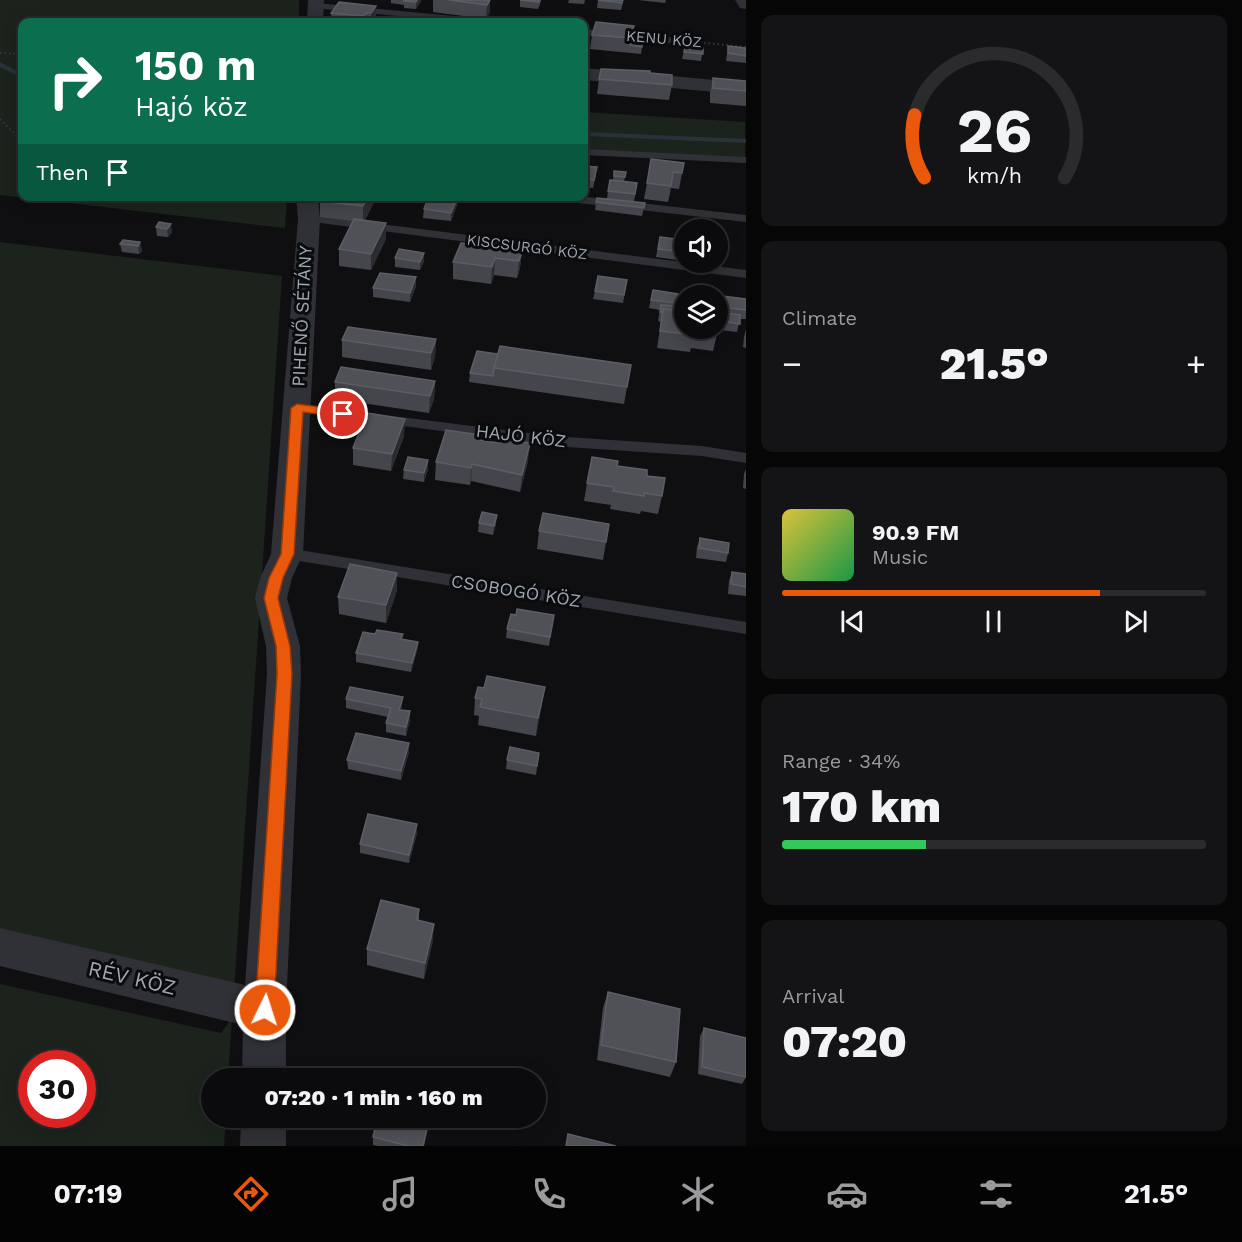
<!DOCTYPE html>
<html lang="en">
<head>
<meta charset="utf-8">
<style>
	body { margin:0; font-family:"Work Sans",sans-serif; background:#141416; color:#f1f3f6; height:100vh; display:flex; flex-direction:column; font-size:22px; white-space:nowrap }
	* { box-sizing:border-box; margin:0 }
	p { font-size:20px; color:#9a9b9d }
	.icon { flex:none; width:33px; height:33px; fill:none; stroke:currentColor; stroke-width:2; stroke-linecap:round; stroke-linejoin:round }
	.map { position:relative; flex:1; overflow:hidden }
	.drawer { display:flex; flex-direction:column; gap:15px; padding:15px; background:#060607; width:496px }
	.drawer>* { flex:none }
	.top-card { position:absolute; left:18px; top:18px; width:570px; height:183px; border-radius:12px; box-shadow:0 3px 15px #0003,0 0 0 2px #2b2b2e; background:#0b6e4f; color:#fff; overflow:hidden }
	.fabs { position:absolute; left:674px; top:219px; display:grid; gap:12px }
	.fabs a { display:grid; place-items:center; width:54px; height:54px; border-radius:50%; background:#0b0b0d; box-shadow:0 3px 15px #0003,0 0 0 2px #2b2b2e; font-size:30px }
	.speed { position:absolute; left:18px; top:1050px; display:flex; gap:12px; font-size:30px; font-weight:700; text-align:center }
	.speed>* { display:grid; place-content:center; width:78px; height:78px; border-radius:50%; background:#0b0b0d; box-shadow:0 3px 15px #0003,0 0 0 2px #2b2b2e; line-height:1 }
	.speed .limit { border:9px solid #d22; background:#fff; color:#111 }
	.pin { position:absolute; display:grid; place-items:center; width:51px; height:51px; color:#fff; margin:-26px; border:3px solid #fff; border-radius:50%; box-shadow:0 2px 6px #0007 }
	.me { position:absolute; width:66px; margin:-33px; rotate:4deg; stroke-linejoin:round; filter:drop-shadow(0 0 4px #0008) }
	.turn { display:flex; align-items:center; gap:21px; height:126px; padding:0 18px; font-size:27px }
	.turn .icon { width:78px; height:78px; stroke-width:2.5 }
	.turn b { display:block; font-size:42px; line-height:51px }
	.then { display:flex; align-items:center; height:57px; padding:0 18px; background:#0003; gap:12px; font-size:22px }
	.big { font-size:45px; font-weight:800; line-height:1.1 }
	.drawer .card { flex:1; display:flex; flex-direction:column; justify-content:center; gap:9px; min-width:0; padding:0 21px; border-radius:12px; background:#141416 }
	.drawer .dial { align-items:center; gap:0 }
	.dial svg { height:156px; overflow:visible; fill:none; stroke:#2b2b2e; stroke-width:7; stroke-linecap:round; text-anchor:middle }
	.dial text { fill:#f1f3f6; stroke:none }
	.song { display:flex; align-items:center; gap:18px }
	.cover { width:72px; height:72px; border-radius:9px; background:linear-gradient(135deg,hsl(50 70% 55%),hsl(140 70% 35%)) }
	.played { height:6px; border-radius:3px; background:linear-gradient(90deg,#ea580c 75%,#2b2b2e 75%) }
	.keys { display:flex; justify-content:space-around; direction:ltr }
	.heat { display:flex; justify-content:space-between; align-items:center; font-size:33px; direction:ltr }
	.charge { height:9px; border-radius:4px; background:linear-gradient(90deg,#34c759 34%,#2b2b2e 0) }
	.trip { position:absolute; left:201px; top:1068px; width:345px; height:60px; border-radius:30px; background:#0b0b0d; box-shadow:0 3px 15px #0003,0 0 0 2px #2b2b2e; font-weight:800; line-height:60px; text-align:center }
	.dock { display:flex; height:96px; justify-content:space-around; align-items:center; background:#040405; color:#9a9b9d }
	.dock .icon { width:42px; height:42px }
	.dock .selected { color:#ea580c }
	.dock b { font-size:27px; color:#f1f3f6 }
	main { display:flex; flex:1; min-height:0 }
	.map>svg:first-child { display:block }
</style>
</head>
<body>
<main>
<div class="map">
<svg width="746" height="1146" viewBox="0 0 746 1146">
	<rect width="100%" height="100%" fill="#0f0f11"/>
	<path fill="#1c231d" fill-rule="evenodd" d="M0,0H299V22H22V196L287,197L285,228L0,195Z
		M584,112L745,122V163L584,151Z
		M0,242L282,276L234,991L0,934Z
		M0,984L221,1033L232,1018L228,1078H212V1118H226L224,1146H0ZM32,1064H82V1114H32Z"/>
	<g fill="none" stroke-linecap="round" stroke-linejoin="round">
		<path fill="#293239" fill-rule="evenodd" d="M0,62L22,74V78L0,67Z
			M584,132L746,139V143L584,136Z"/>
		<path stroke="#36383d" stroke-width="2" stroke-dasharray="1.5 3" stroke-linecap="butt" d="M695,42L746,47
			M0,53L22,54
			M0,119L22,141"/>
		<path fill="#303136" fill-rule="evenodd" d="M316,3L485,19L490,22H461L313,8L312,6Z
			M584,29L677,38L682,41L677,44L584,35Z
			M584,149L746,157V163L584,155Z
			M538,196H578L746,215V222L543,199Z
			M309,215L746,270V278L305,221V217Z
			M297,404L552,436L702,446L746,453V463L702,456L552,446L292,411L290,408Z
			M287,548L746,622V634L281,558L279,554L281,550Z"/>
		<path fill="#303136" fill-rule="evenodd" d="M308,0H324L323,22H307Z
			M735,0H746V9L740,8Z
			M584,68L715,80L722,82L725,86L722,90L715,92L584,80Z
			M296,196H318L320,219L303,554L292,578L287,598L300,646L301,674L286,1010V1078H242L243,1025L0,966V928L245,985L267,674L266,646L255,598L260,578L271,554L298,219Z
			M241,1118H286V1146H240Z"/>
	</g>
	<path fill="#45464c" d="M391,0H421L416,9L404,8V5L391,3Z
		M433,0H490V12L486,19L433,12Z
		M520,0H541L540,4L538,9L520,7Z
		M569,0H585L584,4L568,3Z
		M598,0L623,3L621,10L597,8Z
		M638,0H666L665,3Z
		M376,6V20L374,22H332L331,13Z
		M634,26L632,38L643,39L641,54L590,49L592,35Z
		M685,46L703,48L701,61L682,59Z
		M728,46L746,48V63L726,61Z
		M650,73L672,85L669,100L597,94L599,79Z
		M713,78L746,81V106L710,103V93Z
		M684,163L679,189L671,188L668,202L644,199L647,183Z
		M584,166L596,175L593,188L584,187Z
		M614,171L626,172L624,182L637,183L634,202L645,203L642,216L595,210L596,202L607,199L608,191L613,181Z
		M377,196L365,220L386,239L371,270L339,266V249L353,221L320,217V201Z
		M429,196H459L458,202L451,221L423,218L424,209Z
		M159,222L172,232L168,237L157,236L156,227Z
		M660,237L684,240V261L656,257Z
		M140,242L142,251L139,254L122,252L120,244Z
		M522,251L520,268L517,278L494,275L491,284L453,279V262Z
		M424,253V261L420,270L395,267V258Z
		M416,277V286L410,302L373,297V288Z
		M627,280L623,303L593,299L595,291Z
		M653,290L677,303L675,310L717,334L713,351L691,348L690,352L657,348L661,322L658,321L660,310L649,308Z
		M722,296L746,299V319H740L737,332L720,330L722,316H719Z
		M746,329V348L743,347L744,337Z
		M436,339L435,356L431,370L342,357V340Z
		M498,354L631,365L624,404L469,382L470,373Z
		M435,381L434,399L429,413L335,399V382Z
		M404,436L391,471L353,465V448Z
		M480,441L528,461L520,492L471,481L470,485L435,480L436,462Z
		M428,460V469L424,482L403,479L404,470Z
		M617,466L647,476L662,496L658,514L641,511L640,514L610,509L611,505L584,501L587,483Z
		M746,469V489L743,488L744,474Z
		M479,523L496,524L493,535L478,532Z
		M609,524L603,560L537,549L539,531Z
		M700,538L728,553L726,562L696,558L697,547Z
		M732,572L746,574V596L728,594L729,581Z
		M397,573V590L386,623L339,614L338,597Z
		M516,615H554L549,646L506,638L507,629Z
		M403,639L418,642L417,651L411,672L356,662V653Z
		M545,687L536,736L478,725L479,716L474,715L475,698L484,688Z
		M346,699L402,706L401,710L410,720L406,736L386,732V723L388,717L346,708Z
		M409,752L401,780L348,769L347,760Z
		M539,753L536,775L506,769L507,760Z
		M417,833L409,863L360,853V844Z
		M419,909V920L433,940L424,979L367,965V949Z
		M608,992L676,1062L670,1077L597,1060L603,1008Z
		M704,1028L746,1038V1077L742,1084L698,1074L700,1036Z
		M429,1125L424,1146H378L373,1145V1137Z"/>
	<path fill="#2b2c30" d="M417,0H421V1L416,9V2Z
		M490,0V12L486,19L487,5Z
		M376,6V20L374,22H371V13Z
		M366,13V22H364V16Z
		M368,196H377L363,223V206Z
		M458,196H459L458,202L451,221V213Z
		M386,223V239L371,270V254Z
		M171,224L172,232L168,237L167,229Z
		M140,242L142,251L139,254L138,246Z
		M522,251L520,268L517,278L519,261Z
		M424,253V261L420,270V262Z
		M495,258L494,275L491,284L492,267Z
		M416,277V286L410,302V293Z
		M436,339L435,356L431,370V353Z
		M435,381L434,399L429,413L430,396Z
		M405,419L404,436L391,471L392,454Z
		M530,443L528,461L520,492L522,475Z
		M428,460V469L424,482V473Z
		M472,464L471,481L470,485L471,468Z
		M497,515L496,524L493,535L494,526Z
		M397,573V590L386,623V605Z
		M418,642L417,651L411,672L412,663Z
		M545,687L542,704L536,736L538,718Z
		M403,697L402,706L398,719L399,710Z
		M410,711V720L406,736V727Z
		M409,743V752L401,780V771Z
		M417,824V833L409,863V855Z
		M434,924L433,940L424,979L425,963Z
		M429,1118L424,1146H423Z"/>
	<path fill="#4f5157" stroke="#5b5e65" stroke-width="1.5" d="M404,0H417L416,2L404,1Z
		M449,0H490L487,5Z
		M520,0H540L539,2Z
		M598,0H623L622,3Z
		M339,2L376,6L371,13H366L364,16L331,13Z
		M346,19L363,20L362,22H342Z
		M422,19L440,21L439,22H419Z
		M596,22L634,26L631,38L592,35Z
		M632,38L643,39L642,47L630,45Z
		M685,46L703,48V54L684,52Z
		M728,46L746,48V56L728,53Z
		M601,69L650,71V73L672,75V85L599,79Z
		M713,78L746,81V91L713,88Z
		M651,159L684,163L682,173L673,172L671,186L647,183Z
		M584,166L597,167L594,180L584,178Z
		M614,171L626,172L625,177L614,176Z
		M610,180L637,183L635,194L608,191Z
		M322,196H368L363,206L320,201Z
		M429,196H458L451,213L424,209Z
		M597,198L645,203L644,208L596,202Z
		M354,219L386,223L371,254L339,249Z
		M159,222L171,224L167,229L156,227Z
		M660,237L684,240V252L658,249Z
		M123,240L140,242L138,246L120,244Z
		M461,243L522,251L519,261L495,258L492,267L453,262Z
		M399,249L424,253L420,262L395,258Z
		M380,273L416,277L410,293L373,288Z
		M598,276L627,280L624,295L595,291Z
		M653,290L678,294L677,303L651,300Z
		M722,296L746,299V310L721,307Z
		M661,305L674,306V310L663,309V313L660,312Z
		M663,309L684,311V328H717V316H719L717,334L694,331V335L660,331Z
		M723,313L740,315V324L722,321Z
		M348,327L436,339L431,353L342,340Z
		M500,346L631,365L627,387L494,368Z
		M477,351L498,354L494,368L493,376L470,373Z
		M341,367L435,381L430,396L335,382Z
		M367,413L405,419L392,454L353,448Z
		M446,430L481,435L479,440L499,443L500,439L530,443L522,475L472,464L471,468L436,462Z
		M408,457L428,460L424,473L404,470Z
		M592,457L618,461L617,466L647,470V476L665,478L662,496L644,493V496L613,491L614,487L587,483Z
		M482,512L497,515L494,526L479,523Z
		M543,513L609,524L606,542L539,531Z
		M700,538L729,543L728,553L699,548Z
		M350,564L397,573L386,605L338,597Z
		M732,572L746,574V587L731,584Z
		M517,609L554,615L550,637L507,629L511,614L516,615Z
		M377,630L403,634L401,639L418,642L412,663L356,653L363,632L375,634Z
		M487,676L545,687L538,718L480,707L482,699L475,698L478,687L484,688Z
		M350,687L403,697L399,710L410,711L406,727L386,723L391,708L346,699Z
		M356,733L409,743L401,771L347,760Z
		M510,747L539,753L537,766L507,760Z
		M368,814L417,824L409,855L360,844Z
		M381,900L419,909L417,920L434,924L425,963L367,949Z
		M608,992L680,1009L676,1062L601,1045Z
		M704,1028L746,1038V1077L702,1067Z
		M377,1118H429L423,1146H408L373,1137Z
		M568,1134L616,1146H566Z"/>
	<path fill="#ea580c" stroke="#983908" stroke-width="1.5" d="M297,404L343,410L349,414L343,417L303,412L294,554L283,578L278,598L290,646L292,674L274,1010L271,1016L265,1019L258,1016L255,1010L277,674L276,646L264,598L269,578L281,554L291,408Z"/>
	<g text-anchor="middle" stroke-width="6" stroke-linejoin="round" paint-order="stroke">
		<g font-size="15" fill="#a0a6b2" stroke="#0a0b0c">
			<text transform="translate(664 39) rotate(5)" y="5">KENU KÖZ</text>
			<text transform="translate(527 247) rotate(7)" y="5">KISCSURGÓ KÖZ</text>
		</g>
		<g font-size="18" fill="#a0a6b2" stroke="#0a0b0c">
			<text transform="translate(302 316) rotate(-87)" y="6">PIHENŐ SÉTÁNY</text>
			<text transform="translate(521 436) rotate(7)" y="6">HAJÓ KÖZ</text>
			<text transform="translate(516 591) rotate(9)" y="6">CSOBOGÓ KÖZ</text>
		</g>
		<g font-size="21" fill="#a0a6b2" stroke="#0a0b0c">
			<text transform="translate(132 978) rotate(13)" y="7">RÉV KÖZ</text>
		</g>
	</g>
</svg>
<div class="fabs">
<a><svg class="icon" aria-label="sound" viewBox="0 0 24 24"><path d="M4 9h4l5-4v14l-5-4H4zM17 9q2 3 0 6"/></svg></a>
<a><svg class="icon" aria-label="layers" viewBox="0 0 24 24"><path d="M12 4l9 5-9 5-9-5zM3 14l9 5 9-5"/></svg></a>
</div>
<div class="speed"><div class="limit">30</div></div>
<div class="pin" style="left:343px;top:414px;background:#d93025"><svg class="icon" aria-label="arrive" viewBox="0 0 24 24"><path d="M6 21V4h12l-3 4 3 4H6"/></svg></div>
<svg class="me" style="left:265px;top:1010px" viewBox="-20 -20 40 40"><circle r="17" fill="#ea580c" stroke="#fff" stroke-width="3"/><path d="M0-11L8 9 0 5-8 9z" fill="#fff"/></svg>
<div class="trip">07:20 · 1 min · 160 m</div>
<div class="top-card">
<div class="turn"><svg class="icon" aria-label="right" viewBox="0 0 24 24"><path d="M7 20v-9h11M14 6l5 5-5 5"/></svg><div><b>150 m</b>Hajó köz</div></div>
<div class="then">Then<svg class="icon" aria-label="arrive" viewBox="0 0 24 24"><path d="M6 21V4h12l-3 4 3 4H6"/></svg></div>
</div>
</div>
<section class="drawer">
<div class="card dial"><svg viewBox="0 0 100 80">
<path d="M14 69A42 42 0 1 1 86 69"/>
<path d="M14 69A42 42 0 0 1 9 37" stroke="#ea580c"/>
<text x="50" y="56" font-size="32" font-weight="700">26</text>
<text x="50" y="72" font-size="11">km/h</text>
</svg></div>
<div class="card"><p>Climate</p>
<div class="heat"><a>−</a><b class="big">21.5°</b><a>+</a></div>
</div>
<div class="card">
<div class="song"><i class="cover"></i><div><b>90.9 FM</b><p>Music</p></div></div>
<div class="played"></div>
<div class="keys"><svg class="icon" aria-label="previous" viewBox="0 0 24 24"><path d="M18 5L8 12l10 7zM5 5v14"/></svg><svg class="icon" aria-label="pause" viewBox="0 0 24 24"><path d="M8 5v14M16 5v14"/></svg><svg class="icon" aria-label="next" viewBox="0 0 24 24"><path d="M6 5l10 7-10 7zM19 5v14"/></svg></div>
</div>
<div class="card"><p>Range · 34%</p><b class="big">170 km</b><div class="charge"></div></div>
<div class="card"><p>Arrival</p><b class="big">07:20</b></div>
</section>
</main>
<nav class="dock">
<b>07:19</b>
<svg class="icon selected" aria-label="directions" viewBox="0 0 24 24"><path d="M12 3l9 9-9 9-9-9zM9 14v-3h6M13 9l2 2-2 2"/></svg>
<svg class="icon" aria-label="music" viewBox="0 0 24 24"><path d="M9 18V5l10-2v13"/><circle cx="6" cy="18" r="3"/><circle cx="16" cy="16" r="3"/></svg>
<svg class="icon" aria-label="phone" viewBox="0 0 24 24"><path d="M5 4h4l2 5-3 2q2 4 5 5l2-3 5 2v4C11 20 4 13 5 4z"/></svg>
<svg class="icon" aria-label="climate" viewBox="0 0 24 24"><path d="M12 3v18M4 7l16 10M4 17L20 7"/></svg>
<svg class="icon" aria-label="car" viewBox="0 0 24 24"><path d="M5 17H2v-5l4-1 3-4h7l3 4 3 1v5h-3M9 17h6M6 11h13"/><circle cx="7" cy="17" r="2"/><circle cx="17" cy="17" r="2"/></svg>
<svg class="icon" aria-label="filters" viewBox="0 0 24 24"><path d="M4 7h16M4 17h16"/><circle cx="9" cy="7" r="2"/><circle cx="15" cy="17" r="2"/></svg>
<b>21.5°</b>
</nav>
</body>
</html>
